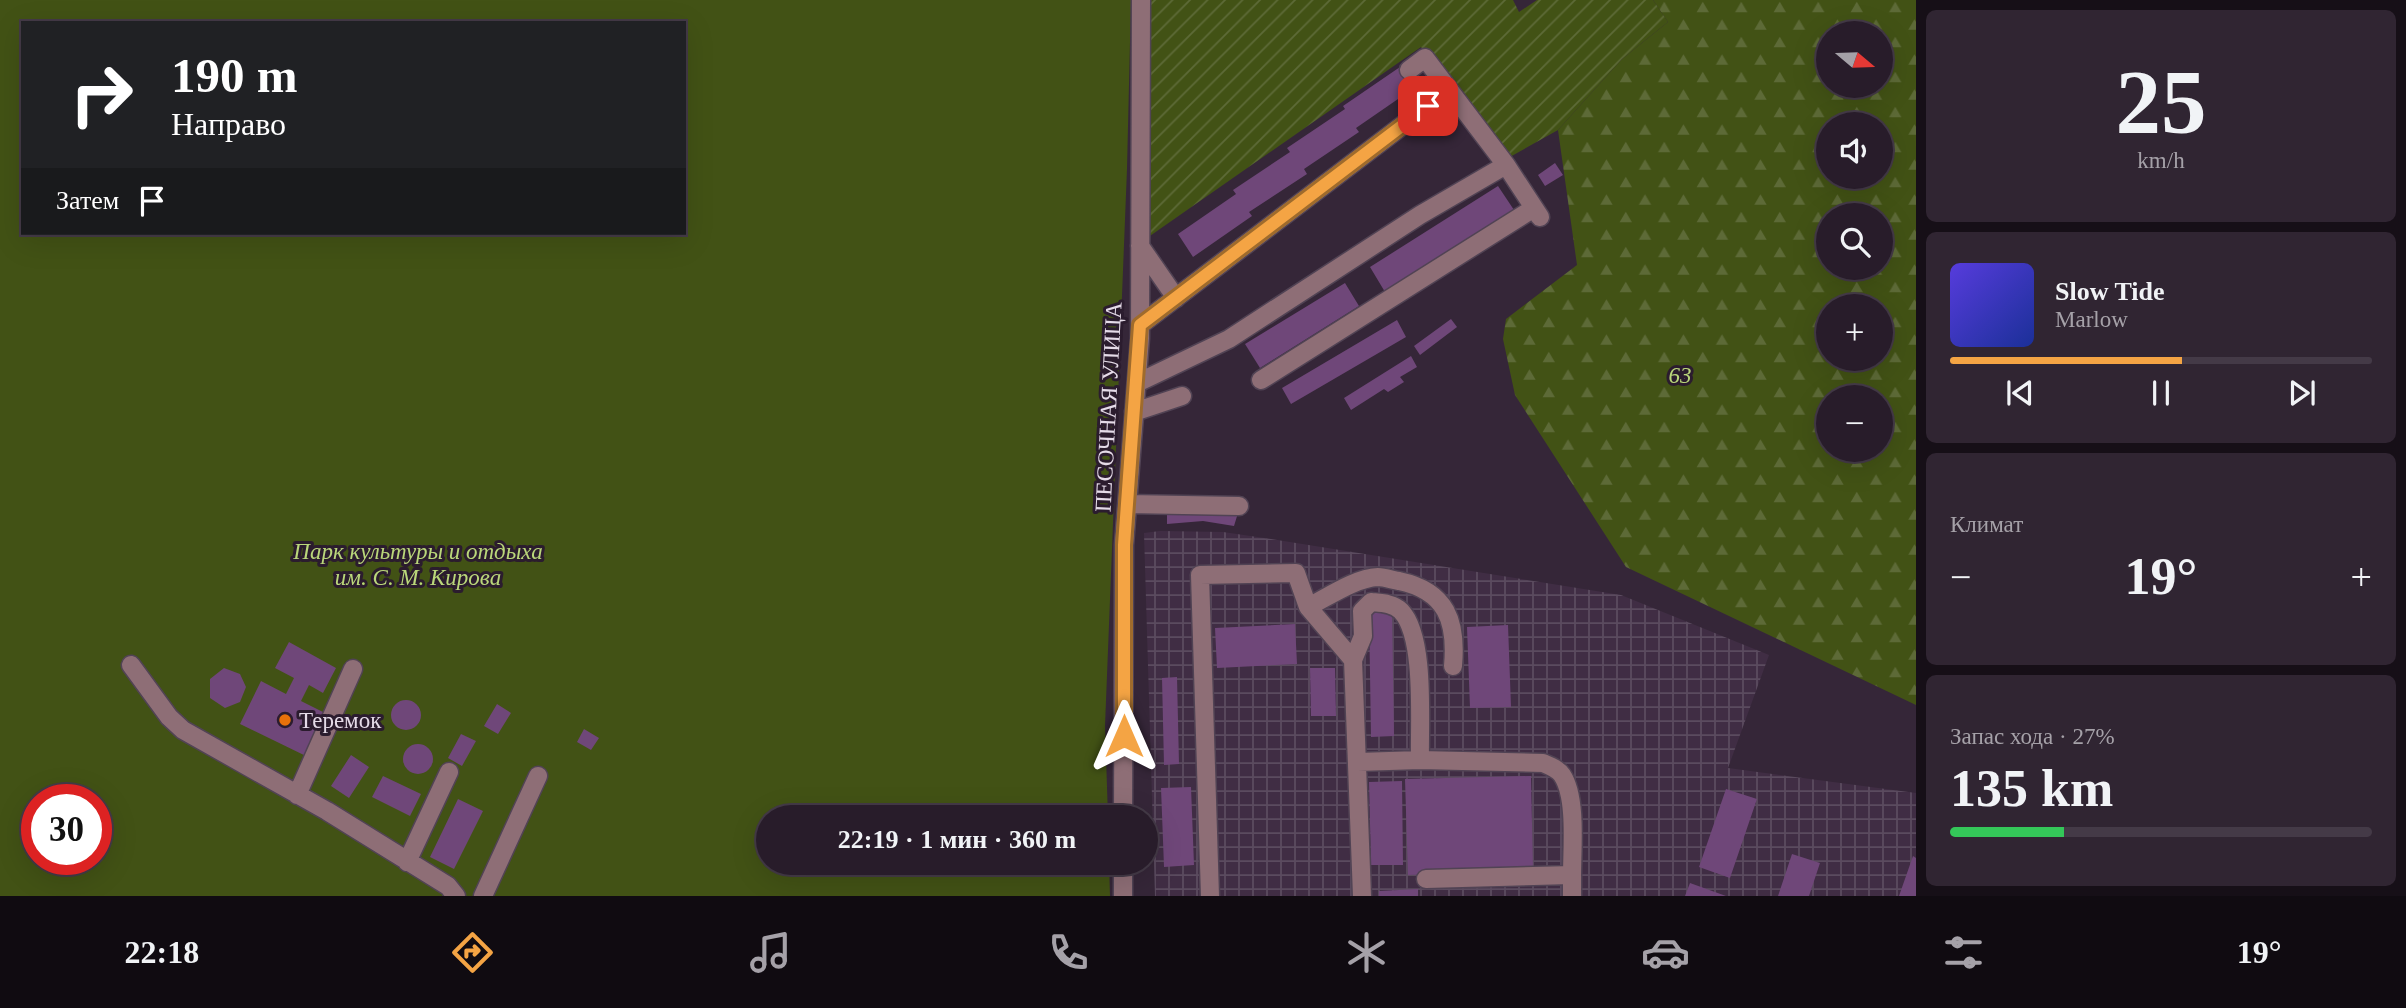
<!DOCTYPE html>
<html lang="ru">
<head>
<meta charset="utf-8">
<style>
	body { margin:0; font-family:Georgia,serif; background:#302532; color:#f1f3f6; height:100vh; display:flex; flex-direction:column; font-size:26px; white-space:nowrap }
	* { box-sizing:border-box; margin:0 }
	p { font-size:23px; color:#a5a1a8 }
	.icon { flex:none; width:38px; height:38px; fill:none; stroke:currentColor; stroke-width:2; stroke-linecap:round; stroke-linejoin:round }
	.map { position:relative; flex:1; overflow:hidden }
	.sheet { display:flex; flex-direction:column; gap:10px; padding:10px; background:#160f17; width:490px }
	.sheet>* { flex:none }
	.top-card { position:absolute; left:21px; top:21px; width:665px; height:214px; border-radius:0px; box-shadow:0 7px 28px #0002,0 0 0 2px #443a47; background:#202124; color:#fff; overflow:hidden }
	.needle { width:46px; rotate:109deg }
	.controls { position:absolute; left:1816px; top:21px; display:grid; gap:14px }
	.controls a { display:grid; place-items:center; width:77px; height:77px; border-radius:50%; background:#281c2a; box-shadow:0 7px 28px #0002,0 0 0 2px #443a47; font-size:35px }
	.speed { position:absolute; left:21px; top:784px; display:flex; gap:14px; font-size:35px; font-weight:700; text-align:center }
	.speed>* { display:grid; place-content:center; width:91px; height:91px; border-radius:50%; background:#281c2a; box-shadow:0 7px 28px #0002,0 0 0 2px #443a47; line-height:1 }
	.speed .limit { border:10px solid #d22; background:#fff; color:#111 }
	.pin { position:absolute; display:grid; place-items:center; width:60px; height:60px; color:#fff; margin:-30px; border-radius:14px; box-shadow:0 4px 10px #0006 }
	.me { position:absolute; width:77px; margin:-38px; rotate:0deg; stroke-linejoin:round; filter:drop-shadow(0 0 5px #0008) }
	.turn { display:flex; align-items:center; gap:24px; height:147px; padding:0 35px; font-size:32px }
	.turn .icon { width:91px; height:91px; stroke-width:2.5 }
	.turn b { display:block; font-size:49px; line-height:60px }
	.then { display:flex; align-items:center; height:66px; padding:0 35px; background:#0003; gap:14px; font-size:26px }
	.big { font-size:52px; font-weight:700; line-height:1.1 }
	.sheet .card { flex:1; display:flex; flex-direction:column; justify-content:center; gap:10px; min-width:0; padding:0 24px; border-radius:10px; background:#302532 }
	.sheet .dial { align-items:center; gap:0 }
	.dial b { font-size:91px; line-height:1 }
	.song { display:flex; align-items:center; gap:21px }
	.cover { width:84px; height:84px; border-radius:10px; background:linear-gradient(135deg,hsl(250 70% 55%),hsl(230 70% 35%)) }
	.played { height:7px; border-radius:4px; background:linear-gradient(90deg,#f4a444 55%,#443a47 55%) }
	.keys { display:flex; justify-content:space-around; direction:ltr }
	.heat { display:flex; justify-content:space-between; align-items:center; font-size:38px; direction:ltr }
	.charge { height:10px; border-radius:5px; background:linear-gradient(90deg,#34c759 27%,#443a47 0) }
	.trip { position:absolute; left:756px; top:805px; width:402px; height:70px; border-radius:35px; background:#281c2a; box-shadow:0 7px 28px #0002,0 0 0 2px #443a47; font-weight:700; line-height:70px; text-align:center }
	.dock { display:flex; height:112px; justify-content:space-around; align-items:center; background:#100b11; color:#a5a1a8 }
	.dock .icon { width:49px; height:49px }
	.dock .on { color:#f4a444 }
	.dock b { font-size:32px; color:#f1f3f6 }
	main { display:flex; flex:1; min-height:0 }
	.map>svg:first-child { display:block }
</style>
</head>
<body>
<main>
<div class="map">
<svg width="1916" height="896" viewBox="0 0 1916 896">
	<defs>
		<pattern id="industrial-grid" width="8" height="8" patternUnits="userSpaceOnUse" patternTransform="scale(1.75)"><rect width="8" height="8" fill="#402d44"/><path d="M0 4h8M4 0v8" fill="none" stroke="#5b4b5f"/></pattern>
		<pattern id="forest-firs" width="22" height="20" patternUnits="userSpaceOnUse" patternTransform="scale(1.75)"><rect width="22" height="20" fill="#425215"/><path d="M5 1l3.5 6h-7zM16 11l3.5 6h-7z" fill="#5d6a37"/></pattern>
		<pattern id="garden-furrows" width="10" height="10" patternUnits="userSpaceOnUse" patternTransform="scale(1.75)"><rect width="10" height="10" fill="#425215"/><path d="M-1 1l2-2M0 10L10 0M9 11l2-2" fill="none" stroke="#5d6a37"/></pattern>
	</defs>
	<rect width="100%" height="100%" fill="#352638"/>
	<path fill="url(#industrial-grid)" d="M1160,531L1223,532L1271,539L1621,595L1769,655L1728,768L1916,793V896H1155L1144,533Z"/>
	<path fill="url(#forest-firs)" fill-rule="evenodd" d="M1653,0H1916V705L1626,567L1515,395L1503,339L1506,319L1577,265L1558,130L1622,59L1668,22ZM1829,33H1881V86H1829ZM1829,124H1881V177H1829ZM1829,215H1881V268H1829ZM1829,306H1881V359H1829ZM1829,397H1881V450H1829Z"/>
	<path fill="#425215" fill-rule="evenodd" d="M0,0H1131L1127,169L1105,726L1108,817H768V863H1109L1110,896H0ZM23,23H684V233H23ZM37,800H96V859H37Z"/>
	<path fill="url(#garden-furrows)" d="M1145,0H1513L1519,12L1537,0H1653L1668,22L1622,59L1558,130L1501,162L1421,47L1147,238Z"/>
	<path fill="#6f4779" d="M1400,67L1414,88L1356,128L1359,132L1304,169L1307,174L1249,212L1252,216L1193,257L1178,234L1236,194L1233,190L1290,152L1287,148L1345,109L1343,106Z
		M1555,163L1563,175L1545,186L1538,175Z
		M1498,186L1514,210L1385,292L1370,267Z
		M1345,283L1359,306L1260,368L1245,344Z
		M1451,319L1457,327L1420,355L1414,346Z
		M1397,320L1406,337L1291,404L1282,388Z
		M1411,356L1417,367L1400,377L1404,382L1388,392L1384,389L1351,410L1344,398Z
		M1167,510L1238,513L1234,526L1203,521L1167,524Z
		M1369,611H1392L1394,736L1371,737Z
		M1295,624L1297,664L1217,668L1215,628Z
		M1508,625L1511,707L1470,708L1467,627Z
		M289,642L336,668L323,693L309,685L301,701L331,716L310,758L240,724L261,681L286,694L294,678L275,668Z
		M224,668L240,674L246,687L240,702L225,708L210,698V679Z
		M1310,668H1335L1336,716H1311Z
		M1177,677L1179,764L1164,765L1162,678Z
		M391 715a15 15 0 1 1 30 0a15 15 0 1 1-30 0Z
		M497,704L511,713L498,734L484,726Z
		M584,729L599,738L591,750L577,742Z
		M461,734L476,741L462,766L448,758Z
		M403 759a15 15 0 1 1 30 0a15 15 0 1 1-30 0Z
		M351,755L369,767L349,798L331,786Z
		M383,776L421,794L410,816L372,797Z
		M1531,776L1533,871L1408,875L1405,779Z
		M1402,781L1403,865H1371L1369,782Z
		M1191,787L1194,865L1164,867L1161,788Z
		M1726,789L1757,799L1730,878L1699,867Z
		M458,799L483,811L454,869L430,857Z
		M1792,854L1820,863L1809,896H1778Z
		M1913,856L1916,858V896H1899Z
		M1690,883L1726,896H1685Z
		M1418,889V896H1379V891Z"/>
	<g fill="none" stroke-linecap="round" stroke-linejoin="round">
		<g stroke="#514354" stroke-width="21">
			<path id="minor" d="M1409,70L1425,58L1506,165L1540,217
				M1140,246L1176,298
				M1140,325L1428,106
				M1261,380L1534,208
				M1137,383L1229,339L1420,215L1506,165
				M1134,412L1182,396
				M1128,504L1239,506
				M1308,607L1353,660L1362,896
				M1353,660L1363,636L1362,611L1371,602C1381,603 1393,603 1401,611C1426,637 1419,724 1420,760L1358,762
				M131,665L169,717L183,730L327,811L448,886L456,896
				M1420,760L1543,763C1550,766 1558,769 1562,775C1577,797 1572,849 1572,875L1426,879
				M297,795L353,669
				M1123,817L1124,545L1140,338L1141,0
				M407,862L449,772
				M1572,875V896
				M483,896L538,776
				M1123,896V863
				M1210,896L1200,575L1296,573L1308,607C1328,597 1355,578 1378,577C1384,577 1393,580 1399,581C1447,591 1457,622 1453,666"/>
		</g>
		<use href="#minor" stroke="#8e6e76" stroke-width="18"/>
	</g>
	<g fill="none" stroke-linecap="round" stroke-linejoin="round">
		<g stroke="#9f6b2c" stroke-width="18">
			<path id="route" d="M1124,736V545L1140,325L1428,106"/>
		</g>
		<use href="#route" stroke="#f4a444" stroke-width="12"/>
	</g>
	<circle fill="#e8710a" stroke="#2b1c2e" stroke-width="2.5" cx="285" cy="720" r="7"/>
	<g text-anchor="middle" stroke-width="6" stroke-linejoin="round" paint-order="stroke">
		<g font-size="23" font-style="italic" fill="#bad77a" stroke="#2b1c2e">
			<text x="1680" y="383">63</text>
			<text x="418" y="559">Парк культуры и отдыха<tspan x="418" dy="26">им. С. М. Кирова</tspan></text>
		</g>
		<g font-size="23" fill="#e5dbe8" stroke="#2b1c2e">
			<text transform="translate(1108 407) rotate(-87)" y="8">ПЕСОЧНАЯ УЛИЦА</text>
		</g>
		<g font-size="23" fill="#e5dbe8" stroke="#2b1c2e" text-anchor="start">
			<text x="299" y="728">Теремок</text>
		</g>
	</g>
</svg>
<div class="controls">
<a><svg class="needle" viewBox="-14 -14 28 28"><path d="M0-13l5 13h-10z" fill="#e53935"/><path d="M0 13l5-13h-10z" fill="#a5a1a8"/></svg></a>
<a><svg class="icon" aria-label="sound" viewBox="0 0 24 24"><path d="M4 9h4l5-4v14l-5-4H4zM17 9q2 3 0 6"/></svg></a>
<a><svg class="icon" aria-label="search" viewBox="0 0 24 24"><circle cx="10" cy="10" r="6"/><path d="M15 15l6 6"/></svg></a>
<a>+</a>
<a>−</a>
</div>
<div class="speed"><div class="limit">30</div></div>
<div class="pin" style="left:1428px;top:106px;background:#d93025"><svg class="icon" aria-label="arrive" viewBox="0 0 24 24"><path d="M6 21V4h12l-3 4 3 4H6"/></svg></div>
<svg class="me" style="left:1124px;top:736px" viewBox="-20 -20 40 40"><path d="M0-17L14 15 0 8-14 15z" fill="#f4a444" stroke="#fff" stroke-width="4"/></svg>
<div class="trip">22:19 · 1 мин · 360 m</div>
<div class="top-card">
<div class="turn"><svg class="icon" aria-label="right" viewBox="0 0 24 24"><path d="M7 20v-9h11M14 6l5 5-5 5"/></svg><div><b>190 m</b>Направо</div></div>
<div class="then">Затем<svg class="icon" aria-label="arrive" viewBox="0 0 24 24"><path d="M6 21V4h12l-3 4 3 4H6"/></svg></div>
</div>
</div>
<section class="sheet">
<div class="card dial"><b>25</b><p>km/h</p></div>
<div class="card">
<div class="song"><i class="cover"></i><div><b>Slow Tide</b><p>Marlow</p></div></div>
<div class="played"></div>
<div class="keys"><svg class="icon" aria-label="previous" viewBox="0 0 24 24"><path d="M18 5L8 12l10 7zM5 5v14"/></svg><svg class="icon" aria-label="pause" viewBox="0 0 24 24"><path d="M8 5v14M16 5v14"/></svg><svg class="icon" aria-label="next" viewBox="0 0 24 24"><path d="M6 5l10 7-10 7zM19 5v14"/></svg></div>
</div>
<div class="card"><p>Климат</p>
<div class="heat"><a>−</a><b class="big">19°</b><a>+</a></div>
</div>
<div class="card"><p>Запас хода · 27%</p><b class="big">135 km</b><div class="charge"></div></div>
</section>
</main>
<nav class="dock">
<b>22:18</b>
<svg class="icon on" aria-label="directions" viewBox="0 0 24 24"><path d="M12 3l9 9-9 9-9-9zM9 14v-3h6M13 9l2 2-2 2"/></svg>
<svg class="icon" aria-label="music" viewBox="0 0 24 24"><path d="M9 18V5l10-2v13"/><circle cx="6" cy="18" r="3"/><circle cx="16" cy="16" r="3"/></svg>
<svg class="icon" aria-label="phone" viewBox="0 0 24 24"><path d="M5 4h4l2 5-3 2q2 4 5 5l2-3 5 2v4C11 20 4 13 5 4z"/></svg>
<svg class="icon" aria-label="climate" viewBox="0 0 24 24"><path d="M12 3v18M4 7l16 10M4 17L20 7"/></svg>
<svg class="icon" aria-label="car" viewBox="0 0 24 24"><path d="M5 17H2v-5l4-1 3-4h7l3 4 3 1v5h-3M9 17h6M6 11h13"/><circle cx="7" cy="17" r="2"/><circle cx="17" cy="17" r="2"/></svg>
<svg class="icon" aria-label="filters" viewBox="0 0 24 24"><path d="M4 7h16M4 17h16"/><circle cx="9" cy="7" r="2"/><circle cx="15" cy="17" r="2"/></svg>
<b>19°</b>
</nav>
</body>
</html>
